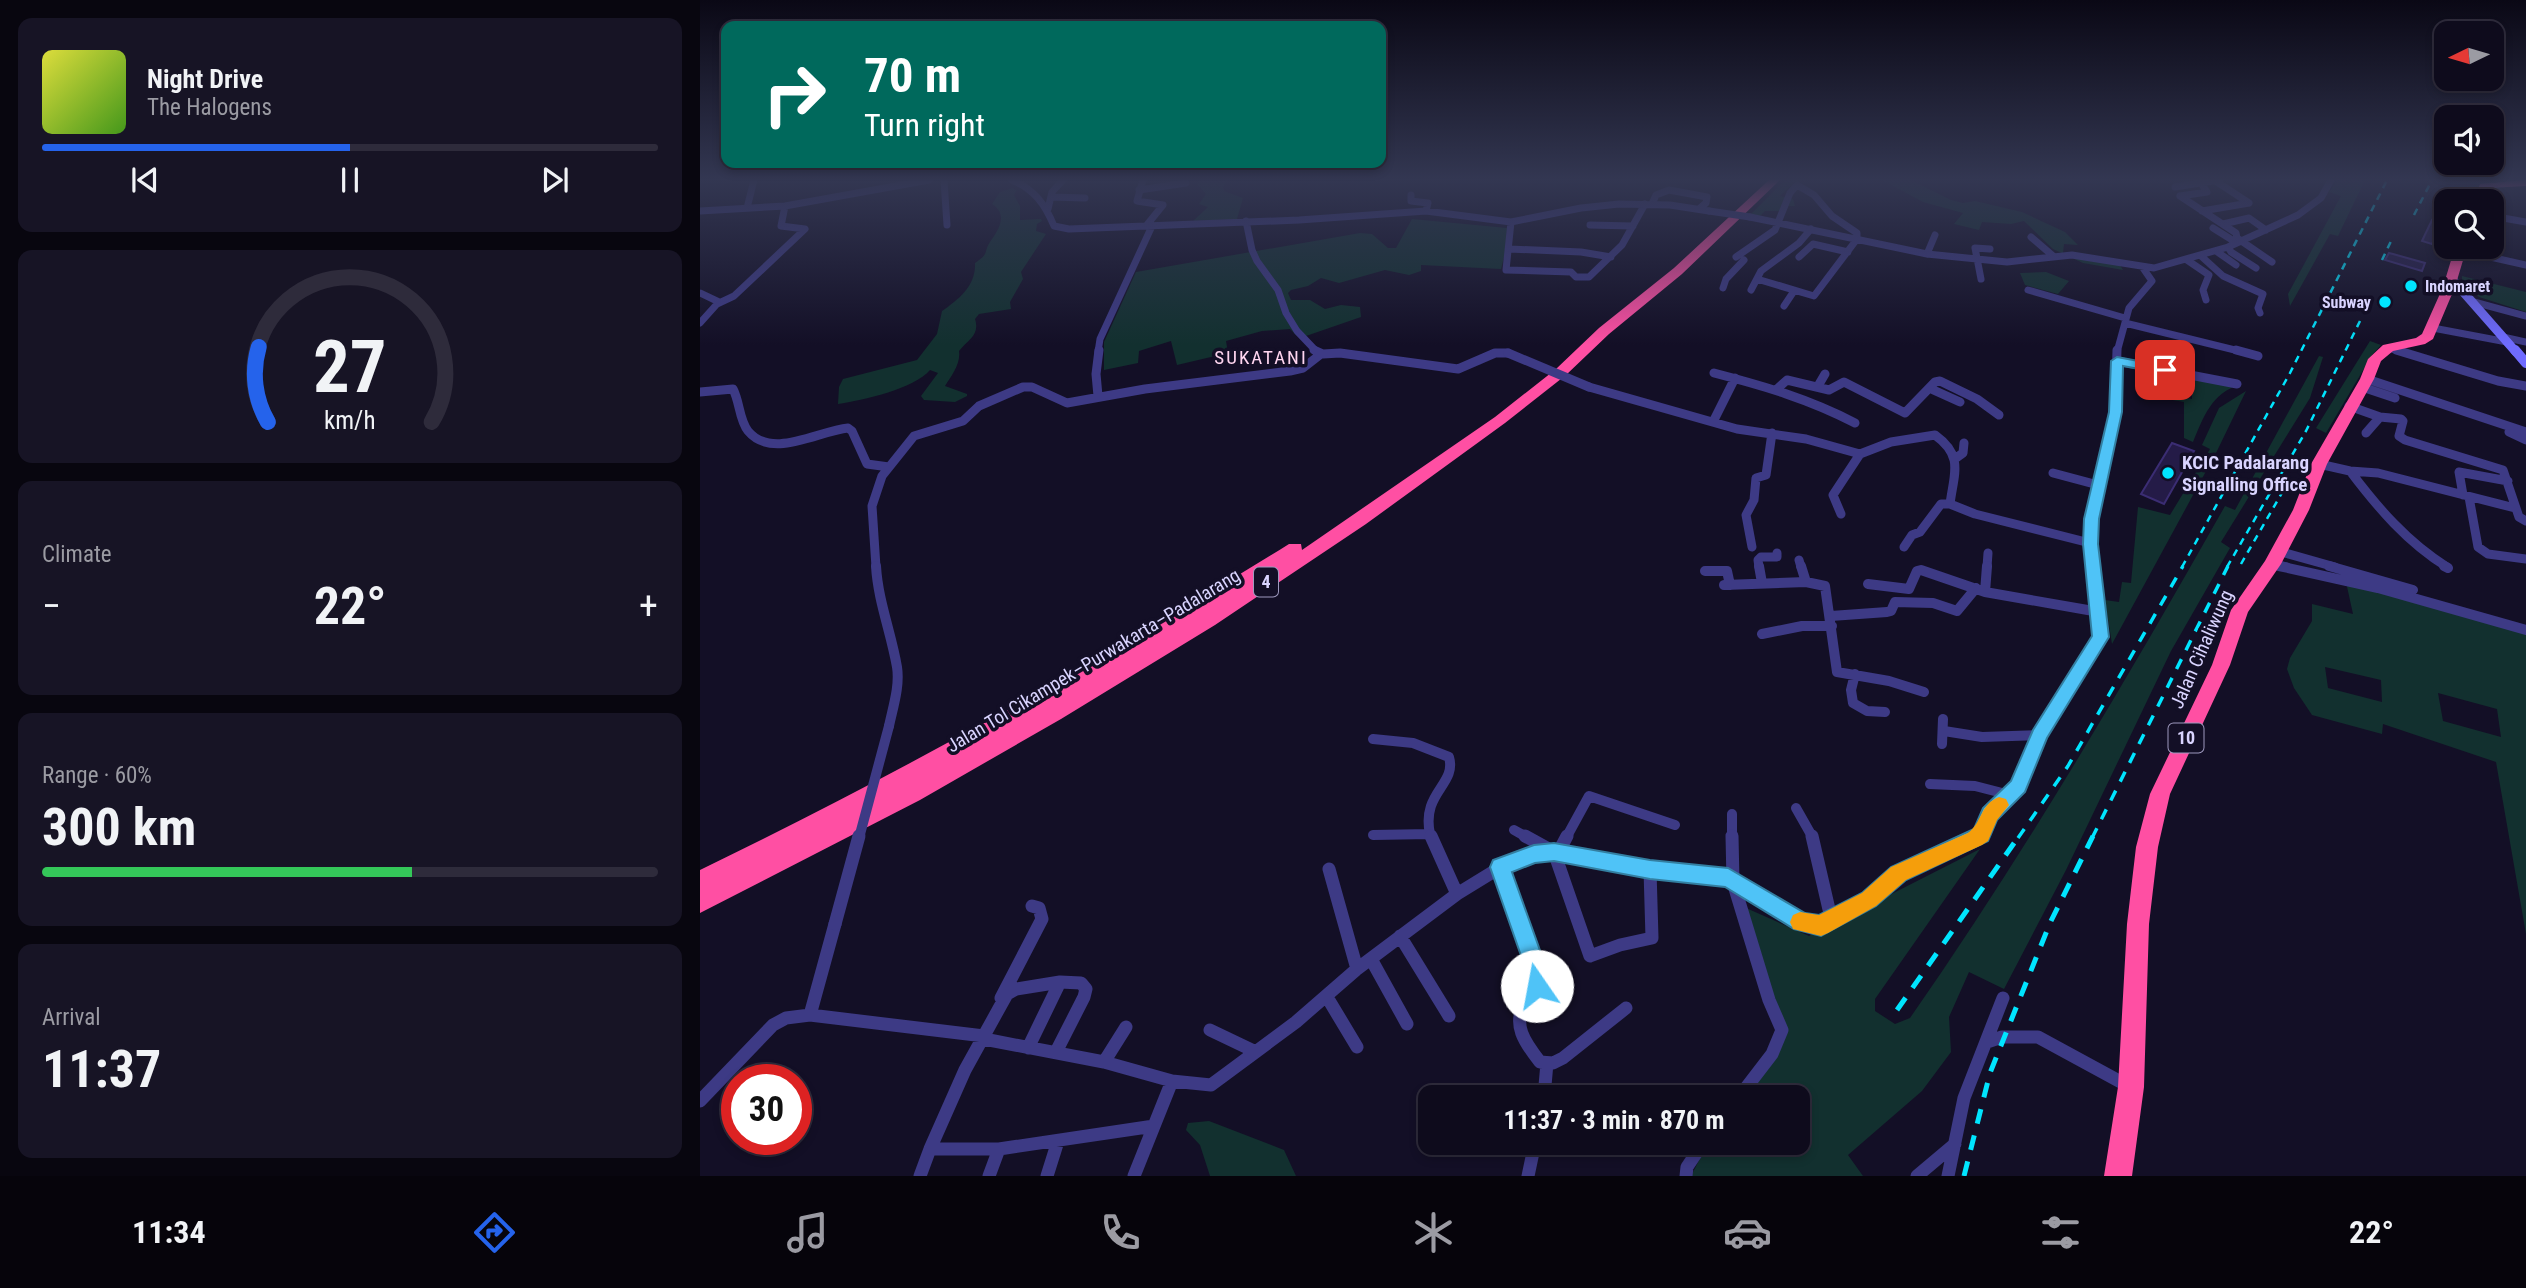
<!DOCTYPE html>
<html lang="en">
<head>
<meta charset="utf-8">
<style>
	body { margin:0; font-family:"Roboto Condensed",sans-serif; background:#171425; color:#f1f3f6; height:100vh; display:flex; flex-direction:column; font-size:26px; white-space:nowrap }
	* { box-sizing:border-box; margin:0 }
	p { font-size:23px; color:#9b9ba3 }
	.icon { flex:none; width:38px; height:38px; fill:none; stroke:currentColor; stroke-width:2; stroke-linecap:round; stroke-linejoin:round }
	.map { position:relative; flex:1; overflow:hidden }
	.side { display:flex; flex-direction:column; gap:18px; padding:18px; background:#08060f; width:700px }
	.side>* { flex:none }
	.banner { position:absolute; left:21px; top:21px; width:665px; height:147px; border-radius:14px; box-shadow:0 4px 10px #0003,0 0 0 2px #2e2b3b; background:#00695c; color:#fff; overflow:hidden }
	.needle { width:46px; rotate:265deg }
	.tools { position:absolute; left:1734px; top:21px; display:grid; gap:14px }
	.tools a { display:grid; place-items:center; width:70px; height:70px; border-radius:14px; background:#0e0b1c; box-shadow:0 4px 10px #0003,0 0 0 2px #2e2b3b; font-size:35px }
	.speed { position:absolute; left:21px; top:1064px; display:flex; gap:14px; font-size:35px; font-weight:700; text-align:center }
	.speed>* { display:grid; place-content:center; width:91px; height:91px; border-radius:50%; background:#0e0b1c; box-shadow:0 4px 10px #0003,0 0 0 2px #2e2b3b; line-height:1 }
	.speed .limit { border:10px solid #d22; background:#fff; color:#111 }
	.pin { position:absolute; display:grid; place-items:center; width:60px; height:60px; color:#fff; margin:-30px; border-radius:14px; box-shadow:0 4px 10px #0006 }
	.me { position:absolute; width:77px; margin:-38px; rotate:348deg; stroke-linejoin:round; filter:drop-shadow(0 0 5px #0008) }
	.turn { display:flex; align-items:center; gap:24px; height:147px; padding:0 28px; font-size:32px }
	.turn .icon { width:91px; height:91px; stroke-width:2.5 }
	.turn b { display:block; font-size:49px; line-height:60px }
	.big { font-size:52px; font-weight:700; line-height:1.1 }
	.side .widget { flex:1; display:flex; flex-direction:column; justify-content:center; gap:10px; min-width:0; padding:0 24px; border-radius:14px; background:#171425 }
	.side .dial { align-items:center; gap:0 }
	.dial svg { height:182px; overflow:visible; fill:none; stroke:#2e2b3b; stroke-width:7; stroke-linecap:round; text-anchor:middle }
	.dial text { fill:#f1f3f6; stroke:none }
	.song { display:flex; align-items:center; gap:21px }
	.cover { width:84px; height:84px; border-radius:10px; background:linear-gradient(135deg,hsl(60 70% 55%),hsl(100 70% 35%)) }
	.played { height:7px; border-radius:4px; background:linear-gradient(90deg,#2563eb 50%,#2e2b3b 50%) }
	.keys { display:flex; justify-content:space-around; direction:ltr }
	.heat { display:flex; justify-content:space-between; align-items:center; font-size:38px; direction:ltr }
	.charge { height:10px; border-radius:5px; background:linear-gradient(90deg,#34c759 60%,#2e2b3b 0) }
	.trip { position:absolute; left:718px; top:1085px; width:392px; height:70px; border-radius:14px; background:#0e0b1c; box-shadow:0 4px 10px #0003,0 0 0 2px #2e2b3b; font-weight:700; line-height:70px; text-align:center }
	.tabs { display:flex; height:112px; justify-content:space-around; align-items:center; background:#06040b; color:#9b9ba3 }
	.tabs .icon { width:49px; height:49px }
	.tabs .current { color:#2563eb }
	.tabs b { font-size:32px; color:#f1f3f6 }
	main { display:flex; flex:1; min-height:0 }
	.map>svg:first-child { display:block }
</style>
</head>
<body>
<main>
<section class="side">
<div class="widget">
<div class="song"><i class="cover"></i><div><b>Night Drive</b><p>The Halogens</p></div></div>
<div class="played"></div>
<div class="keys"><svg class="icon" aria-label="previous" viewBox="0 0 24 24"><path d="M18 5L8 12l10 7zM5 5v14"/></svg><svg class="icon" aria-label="pause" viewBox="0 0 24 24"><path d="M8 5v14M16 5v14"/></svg><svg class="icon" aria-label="next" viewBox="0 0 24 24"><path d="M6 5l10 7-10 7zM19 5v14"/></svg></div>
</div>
<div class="widget dial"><svg viewBox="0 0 100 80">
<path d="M14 69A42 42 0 1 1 86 69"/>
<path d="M14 69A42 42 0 0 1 10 36" stroke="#2563eb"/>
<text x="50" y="56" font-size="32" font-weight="700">27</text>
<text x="50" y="72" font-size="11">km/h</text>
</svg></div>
<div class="widget"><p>Climate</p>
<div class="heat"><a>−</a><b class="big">22°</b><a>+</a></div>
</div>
<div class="widget"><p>Range · 60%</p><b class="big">300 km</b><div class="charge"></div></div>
<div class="widget"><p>Arrival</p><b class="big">11:37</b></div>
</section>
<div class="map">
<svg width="1826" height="1176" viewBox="0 0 1826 1176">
	<rect width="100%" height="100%" fill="#130f26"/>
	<path fill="#12302f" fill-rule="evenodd" d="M501,180H528L523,187L524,191L543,198L537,219L493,221L508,207L499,204L506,194L497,184Z
		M1085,180H1108L1095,182L1080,196L1093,199L1095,206H1081L1080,211H1065L1060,216L1051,214Z
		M1168,180H1211L1251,200L1263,203L1275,201L1322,212L1365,232L1378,245L1364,244L1363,253L1420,265L1423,270L1383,263L1353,249L1324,221L1311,224L1282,222L1279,230L1254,224L1263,213L1223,202L1182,180Z
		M1637,180H1665L1638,236L1630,234L1590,306L1588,294L1641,196L1629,192Z
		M312,188L317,190L314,195L320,206V220L341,219L342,221L337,224L336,231L346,234L321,272L323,279L310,302L311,309L279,314L275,319C280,335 269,339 259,351C261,364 251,376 245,386L267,394V396L255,402L224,400L221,396L238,373L230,370C214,389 163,400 138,404L139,387L143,379L217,360L237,334L242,311C259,299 276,286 275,263C290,253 283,253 290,242C298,230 309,215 292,204L300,192Z
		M712,219L807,228L805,253L801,269L721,265V271L709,275L685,270L639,283L621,278L608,286L591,290L588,293L591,300H610L625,309L641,305L660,307L661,317L606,336H597L590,329L562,331L526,341L528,353L477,365L471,341L439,351L438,363L404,370V342L436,272L660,233L672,234L688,248H696Z
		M1346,272L1369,281L1358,294L1325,285L1320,273Z
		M1762,276L1826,292V312L1779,297L1762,280Z
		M1670,341L1681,345L1672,355L1626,433L1616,428Z
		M1619,356L1623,357L1610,398L1521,542L1530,548L1471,651L1366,870L1304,989L1269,972L1249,1017L1251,1052L1222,1091L1148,1155L1163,1176H991L1008,1143H1097V1097H1045L1083,1027L1037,904L1109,936L1280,849L1175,999V1011L1195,1024L1210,1018C1325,853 1426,681 1525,506L1535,510Z
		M1492,377L1540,385C1512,392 1503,418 1493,442L1484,438V402L1467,399L1468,394L1492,399Z
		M1546,391L1517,451L1412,644L1405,600L1419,602L1422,582L1431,583L1438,507L1470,515L1510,449L1502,445L1519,408Z
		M1646,582L1826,632V934L1796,762L1683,724L1682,734L1612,715L1594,688L1587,669L1590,658L1612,621V604L1653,614ZM1625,667L1681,680L1682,702L1628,688ZM1738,693L1797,709L1801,737L1743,721Z
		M509,1121L584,1150L596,1176H510L500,1145L486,1130L488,1123Z"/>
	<path fill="#241b47" stroke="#3b2d73" stroke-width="2" d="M1732,220L1742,223L1732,244L1722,241Z
		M1689,253L1693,254L1725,263L1722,271L1685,260Z
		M1472,443L1494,451L1464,504L1441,494Z"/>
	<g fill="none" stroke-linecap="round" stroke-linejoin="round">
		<path stroke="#3d3a85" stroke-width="7" d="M244,180L247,225
			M312,180C334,189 345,204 354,226L369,229L599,220L726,211L811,222L881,208L919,204L970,205L1009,211
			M443,180L437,201L463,205L446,226
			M1514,180L1549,203
			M1475,187L1519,180
			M439,190L486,183
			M711,195V201L728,203L726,211
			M1480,196L1536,233L1537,238L1572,262
			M1480,196L1507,192L1501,183
			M351,197L385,198
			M952,204L956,195L969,190L1007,197L1006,203L999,209
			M47,208L54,180
			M348,209L352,192L363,180
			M0,211L85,206L229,180
			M1502,211L1549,203
			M1792,216L1826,222
			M1050,217L1227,254L1307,262L1372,255L1454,268L1528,247L1598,215L1621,198L1631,180
			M546,221L552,250L557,261L578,290L586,313L597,331L617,352
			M811,222L806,270L871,272L876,277H889L922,245L945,204
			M1523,224L1549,218L1566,230
			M890,225L933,226
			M1513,228L1537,243
			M1331,237L1353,256
			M1528,247L1531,252L1556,268
			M810,249L881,252L911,257
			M1759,250L1826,265
			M1516,251L1536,265
			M1227,254L1235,235
			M1501,256L1523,276L1563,294L1558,308L1560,313
			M1036,257L1075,230L1090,193L1097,185L1114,195L1132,216L1157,233V239L1114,296L1057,279
			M1099,257L1113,244L1148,252
			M1487,260L1509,275L1503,290L1506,300
			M1281,279L1275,248L1290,249
			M1023,288L1026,279L1044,260
			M1051,290L1061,271L1099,243L1111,229
			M1328,290L1425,318
			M0,293L19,302
			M1774,302L1826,316
			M1084,306L1094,291
			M0,323L17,304L34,296L105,229L81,226L85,206
			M1425,323L1543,352
			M1733,328L1807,342
			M1803,337L1826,342
			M1688,348L1702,352
			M398,352L400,339L452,226
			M1417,352L1429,308L1452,281L1443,268"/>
		<path stroke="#3d3a85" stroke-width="9" d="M614,350L623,354L640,353L758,369L795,353H808
			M1536,350L1558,356
			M1696,350L1798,381L1826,386
			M1417,361L1537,384
			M1014,373C1064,386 1109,399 1155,423
			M1667,379L1826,432
			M1118,386L1125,374
			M889,387L1037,429L1106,439L1160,454
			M1662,387L1695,398
			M1229,388L1260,402
			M1077,389L1087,380L1129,390L1144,382L1205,413L1235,382L1240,381L1277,399L1299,415
			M0,392L33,389C40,402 39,420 48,431C72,460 118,431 148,428L152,431L167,464L189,467
			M398,396L396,374L399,350
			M1649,406L1680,417L1701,419L1703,421L1699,436L1705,440L1803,470L1819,517L1826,521
			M1013,422L1035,378
			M1809,432L1826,440
			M1666,433L1680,417
			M1256,458L1263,453L1264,443
			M1619,464L1650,471L1678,473L1815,508
			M1650,471C1678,508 1707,542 1747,567
			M1353,473L1398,485
			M1763,495L1759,472L1808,481
			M1769,497L1778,547L1788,554L1826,559
			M1141,514L1133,495L1160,454L1191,442L1235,435C1264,456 1254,473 1250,504
			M1052,547L1046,515L1054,500L1056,478L1066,475L1072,433
			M1204,547L1212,535L1220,532L1241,504H1250L1275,514L1390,543
			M1578,551L1635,567
			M1099,560L1101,567
			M1572,564L1587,567
			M176,567L172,506L182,476L214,436L263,421L279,406L323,387H332L367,403L445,389L590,371L603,368L621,354
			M1059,567L1058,560L1061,557H1077V553
			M1287,567L1288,553
			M1393,567L1391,519L1415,412L1417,350"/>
		<path stroke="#3d3a85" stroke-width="10" d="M176,566C178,601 191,632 197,667C200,686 193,707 189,726
			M1059,566L1062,583
			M1101,566L1106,582
			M1579,566L1678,588L1826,630
			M1629,566L1713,590
			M1744,566L1748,568
			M1005,571H1027L1030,585
			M1168,584L1209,589L1217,571L1221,570L1285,592L1399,612
			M1024,585L1106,582L1125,586L1137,672L1189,681L1224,692
			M1285,592L1287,566
			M1131,616L1187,612L1191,611L1195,602L1233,603L1257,611L1276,588
			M1062,634L1102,626H1132
			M1155,674L1151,690L1153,703L1167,711L1185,712
			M1244,731L1282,737L1339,735
			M673,739L713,743L749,757C757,785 721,792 730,834
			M1242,744L1243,719
			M1230,784L1275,786L1310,795
			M1096,808L1113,838
			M1032,814V838
			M814,830L828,838
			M673,835L730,834L732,838
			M866,838L889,796L975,825
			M1276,838L1281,835L1289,815L1319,786L1339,735L1401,637L1393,566"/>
		<path stroke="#3d3a85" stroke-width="13" d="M731,836L757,894
			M825,836L854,852L890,956L920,945L952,938L950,870
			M1032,836L1033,882L1069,1000L1082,1030L1072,1054L1039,1097
			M858,853L867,836
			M801,867L837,970C837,985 833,988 826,1001C811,1024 825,1043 840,1062L853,1063L863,1058L926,1008
			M629,869L657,969
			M1131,918L1169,900L1198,874L1279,836
			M135,924L110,1015L284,1036V1039L404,1062L472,1081L511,1085L596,1022L657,969L757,894L801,867L834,854L854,852L950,870L1028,878L1101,922L1121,926L1131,918L1112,836
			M700,936L749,1016
			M671,959L707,1024
			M360,982L316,989L307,994L265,1070L230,1149H299L454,1126
			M627,997L657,1047
			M301,998L342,919L339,908L332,906
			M510,1030L554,1051
			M1287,1042L1302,1037H1338L1430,1087
			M328,1048L360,982L381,983L386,989L384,997L356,1052
			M404,1062L426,1027
			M844,1097L847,1063
			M0,1101L73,1025L86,1018L110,1015
			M220,1176L230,1149
			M289,1176L299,1149
			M347,1176L358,1141
			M434,1176L472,1081
			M828,1176L835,1143
			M986,1176L987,1167L1003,1143
			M1217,1176L1255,1144
			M1248,1176L1264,1098L1303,998"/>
		<path stroke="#6f6bff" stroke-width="9" d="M1751,278L1816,352"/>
		<path stroke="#6f6bff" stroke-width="10" d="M1815,350L1826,363"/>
		<path fill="#ff4fa3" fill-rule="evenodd" d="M1069,180H1080L982,274L909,334L866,375L805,423L666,524L515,625L361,719L220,800L0,913V870C202,772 398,663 589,544H601L602,550L795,417L856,369L899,328L974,268Z
			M1826,180V186L1789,188L1784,201H1773L1780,184Z
			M1755,247H1767L1755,287L1733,339L1725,344L1693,351L1681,361L1674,379L1627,464L1609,510L1581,564L1548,612L1530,665L1470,794L1458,847L1449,924L1444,1087L1432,1176H1404L1418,1087L1427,924L1436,847L1450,794L1512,665L1531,610L1565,561L1593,510L1611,464L1660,379L1668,359L1683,345L1716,338L1722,334L1743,287Z"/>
		<path stroke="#00e5ff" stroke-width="2.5" stroke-dasharray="7 6" stroke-linecap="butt" d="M1714,215L1732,180
			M1682,260L1692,239
			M1541,564L1583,491
			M1482,567L1590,373L1687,180
			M1527,567L1606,431L1660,321"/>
		<path stroke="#00e5ff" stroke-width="3.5" stroke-dasharray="11 10" stroke-linecap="butt" d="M1318,838L1368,766L1483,566
			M1392,838L1528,566"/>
		<path stroke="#00e5ff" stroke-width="5" stroke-dasharray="15 12" stroke-linecap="butt" d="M1197,1010L1319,836
			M1264,1176L1290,1073L1350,923L1393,836"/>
		<path stroke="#3d3a85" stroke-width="7" d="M1009,211L1050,217"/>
		<path stroke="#3d3a85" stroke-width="9" d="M808,353L889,387"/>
		<path stroke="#3d3a85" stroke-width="10" d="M159,838L189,726"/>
		<path stroke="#3d3a85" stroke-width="13" d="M135,924L159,836"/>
	</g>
	<linearGradient id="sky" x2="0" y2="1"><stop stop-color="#0a0815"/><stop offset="0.52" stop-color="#333752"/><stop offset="1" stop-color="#333752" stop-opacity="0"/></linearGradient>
	<rect width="1826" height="345" fill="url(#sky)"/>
	<path fill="#4fc3f7" stroke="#337fa1" stroke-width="2" d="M1417,357L1465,366L1472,370L1465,374L1423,366L1422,412L1399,519L1398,544L1409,637L1347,738L1325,792L1297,820L1288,841L1206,880L1176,906L1121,936L1094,929L1025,887L950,879L854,861L835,863L812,872L847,970L848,986L845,993L837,996L830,993L826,970L790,867L793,860L834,845L854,843L950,860L1028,868L1105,913L1119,915L1162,893L1191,867L1274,829L1283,808L1311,781L1333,730L1392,636L1383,544L1384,519L1409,412L1411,361Z"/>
	<path fill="#f59e0b" d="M1299,797L1306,799L1309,805L1297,820L1288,841L1282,845L1206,880L1176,906L1128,933L1121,936L1093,929L1090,922L1093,915L1100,912L1119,915L1162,893L1191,867L1268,833C1282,823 1280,804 1299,797Z"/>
	<g fill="#00e5ff" stroke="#130f26" stroke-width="2.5">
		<circle cx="1711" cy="286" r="7"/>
		<circle cx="1685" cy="302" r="7"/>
		<circle cx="1468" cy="473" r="7"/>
	</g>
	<g text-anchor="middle" stroke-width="7" stroke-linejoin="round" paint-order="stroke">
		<g font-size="16" font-weight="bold" fill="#d9d4ff" stroke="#130f26" text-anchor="start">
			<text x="1725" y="292">Indomaret</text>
			<text x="1671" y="308" text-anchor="end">Subway</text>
		</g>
		<g fill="#130f26" stroke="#9e99be" stroke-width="2">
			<rect x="554" y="567.5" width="24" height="29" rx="5"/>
			<rect x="1468.5" y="723.5" width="35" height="29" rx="5"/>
		</g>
		<g font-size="18" font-weight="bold" fill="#d9d4ff">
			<text x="566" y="588">4</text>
			<text x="1486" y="744">10</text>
		</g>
		<g font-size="19" letter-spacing="2" fill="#ffd6f0" stroke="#130f26">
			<text x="561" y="364">SUKATANI</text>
		</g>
		<g font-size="19" font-weight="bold" fill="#d9d4ff" stroke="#130f26" text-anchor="start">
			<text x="1482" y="469">KCIC Padalarang<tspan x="1482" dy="22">Signalling Office</tspan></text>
		</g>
		<g font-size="19" fill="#d9d4ff" stroke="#130f26">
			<text transform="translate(1501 649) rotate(-66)" y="7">Jalan Cihaliwung</text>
			<text transform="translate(393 660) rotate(-31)" y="7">Jalan Tol Cikampek–Purwakarta–Padalarang</text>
		</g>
	</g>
</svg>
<div class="tools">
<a><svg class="needle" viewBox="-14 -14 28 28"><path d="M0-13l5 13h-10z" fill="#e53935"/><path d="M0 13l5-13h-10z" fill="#9b9ba3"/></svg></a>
<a><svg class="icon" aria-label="sound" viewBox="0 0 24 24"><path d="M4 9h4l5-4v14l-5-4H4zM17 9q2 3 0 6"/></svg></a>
<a><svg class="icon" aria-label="search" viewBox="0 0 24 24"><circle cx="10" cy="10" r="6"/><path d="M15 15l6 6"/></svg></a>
</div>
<div class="speed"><div class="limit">30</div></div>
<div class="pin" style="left:1465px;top:370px;background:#d93025"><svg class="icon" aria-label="arrive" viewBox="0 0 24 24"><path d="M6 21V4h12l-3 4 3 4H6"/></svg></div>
<svg class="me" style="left:837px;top:986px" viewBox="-20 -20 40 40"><circle r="19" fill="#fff"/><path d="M0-13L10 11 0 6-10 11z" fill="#4fc3f7"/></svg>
<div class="trip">11:37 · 3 min · 870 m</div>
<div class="banner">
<div class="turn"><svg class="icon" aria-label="right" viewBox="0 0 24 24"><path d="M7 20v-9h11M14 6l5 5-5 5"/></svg><div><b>70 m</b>Turn right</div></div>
</div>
</div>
</main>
<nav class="tabs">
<b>11:34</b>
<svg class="icon current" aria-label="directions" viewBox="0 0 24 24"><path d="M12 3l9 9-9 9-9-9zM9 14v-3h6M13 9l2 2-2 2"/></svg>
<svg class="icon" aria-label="music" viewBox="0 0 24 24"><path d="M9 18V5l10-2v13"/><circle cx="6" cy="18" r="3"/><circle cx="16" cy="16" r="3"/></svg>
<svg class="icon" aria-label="phone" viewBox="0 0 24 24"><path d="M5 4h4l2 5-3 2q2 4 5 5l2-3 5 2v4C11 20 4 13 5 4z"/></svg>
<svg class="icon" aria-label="climate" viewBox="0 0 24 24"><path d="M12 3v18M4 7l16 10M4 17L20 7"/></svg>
<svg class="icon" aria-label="car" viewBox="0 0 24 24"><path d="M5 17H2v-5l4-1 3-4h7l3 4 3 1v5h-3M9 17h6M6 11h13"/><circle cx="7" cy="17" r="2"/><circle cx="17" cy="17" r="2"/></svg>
<svg class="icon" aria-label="filters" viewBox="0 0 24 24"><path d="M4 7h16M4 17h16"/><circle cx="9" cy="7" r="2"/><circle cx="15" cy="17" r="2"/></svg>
<b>22°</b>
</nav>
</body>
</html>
